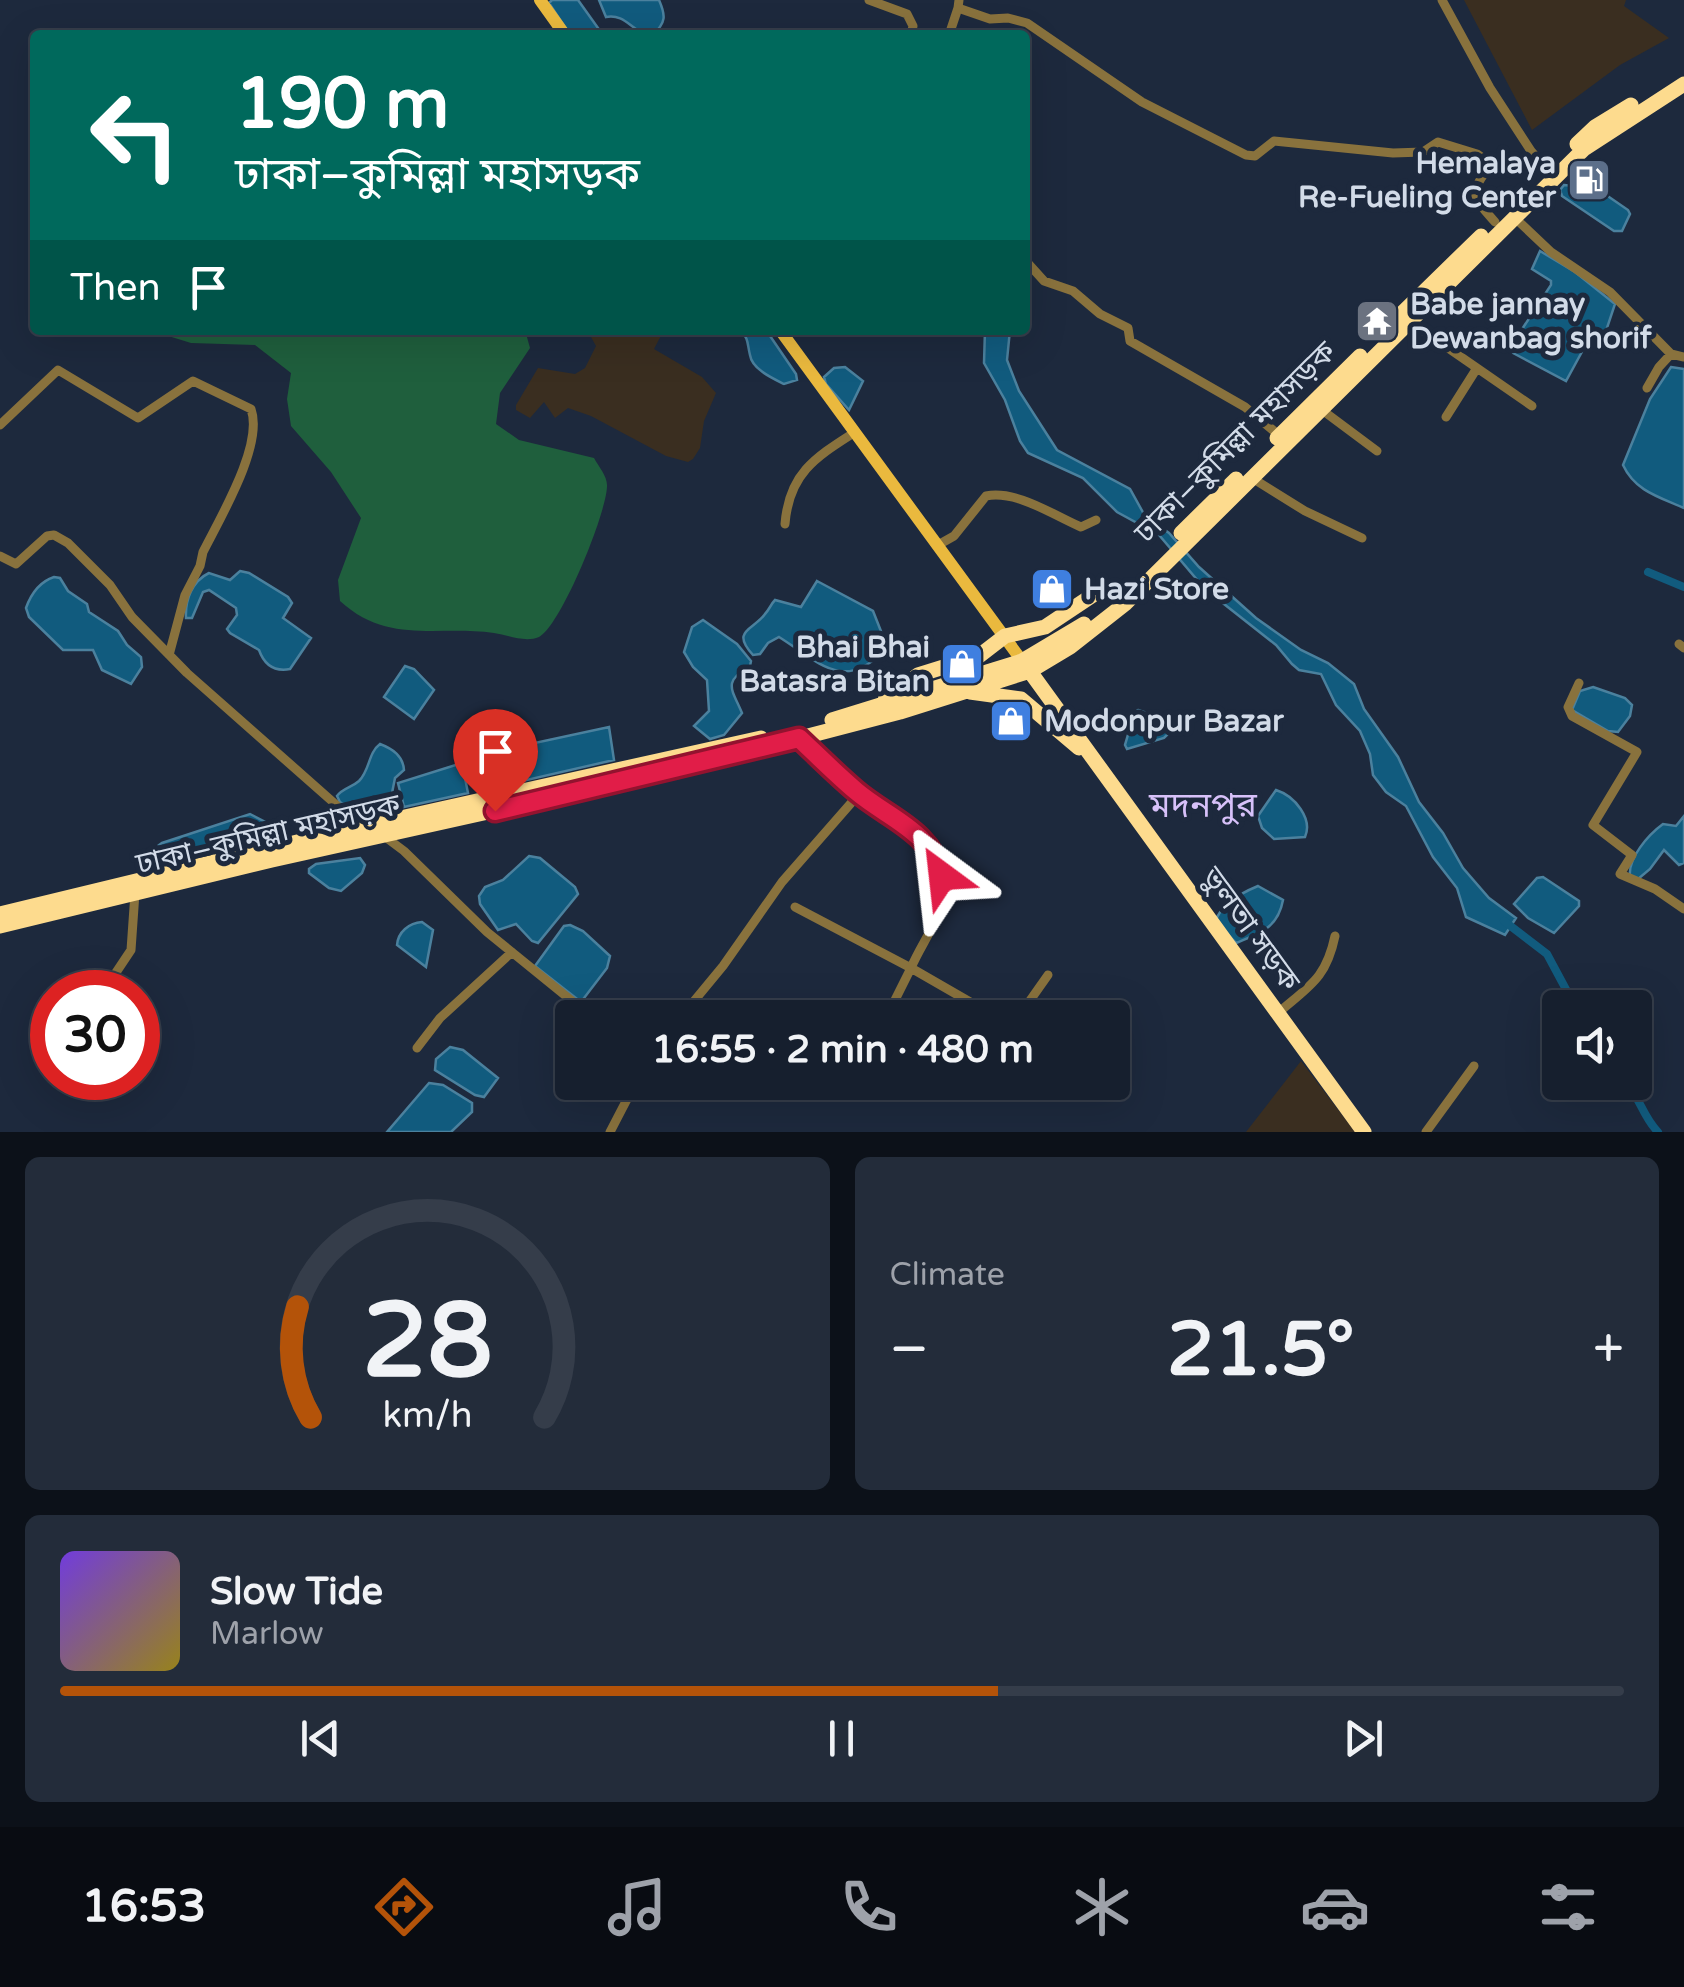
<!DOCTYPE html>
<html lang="en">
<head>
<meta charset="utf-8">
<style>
	body { margin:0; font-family:"Varela Round","Noto Sans Bengali",sans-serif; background:#232c3a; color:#f1f3f6; height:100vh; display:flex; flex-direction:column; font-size:38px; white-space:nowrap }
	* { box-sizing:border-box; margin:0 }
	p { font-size:32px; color:#9ea2aa }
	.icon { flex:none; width:55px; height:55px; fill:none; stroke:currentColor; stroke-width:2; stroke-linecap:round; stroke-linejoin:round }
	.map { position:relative; height:1132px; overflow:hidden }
	.side { display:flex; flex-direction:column; gap:25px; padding:25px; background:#0c1119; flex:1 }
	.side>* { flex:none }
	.top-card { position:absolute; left:30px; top:30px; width:1000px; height:305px; border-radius:10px; box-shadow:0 10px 40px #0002,0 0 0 2px #353d4a; background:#00695c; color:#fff; overflow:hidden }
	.tools { position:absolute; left:1542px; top:990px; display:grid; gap:20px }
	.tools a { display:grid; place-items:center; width:110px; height:110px; border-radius:10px; background:#161f2e; box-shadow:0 10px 40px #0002,0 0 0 2px #353d4a; font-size:50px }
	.speed { position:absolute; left:30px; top:970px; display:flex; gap:20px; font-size:50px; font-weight:700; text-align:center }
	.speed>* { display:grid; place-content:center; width:130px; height:130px; border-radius:50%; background:#161f2e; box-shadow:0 10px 40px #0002,0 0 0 2px #353d4a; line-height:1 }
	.speed .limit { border:15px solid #d22; background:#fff; color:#111 }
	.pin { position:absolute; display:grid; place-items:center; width:85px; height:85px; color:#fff; margin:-102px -42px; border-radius:50% 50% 50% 0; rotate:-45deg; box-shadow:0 0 10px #0007 }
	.pin .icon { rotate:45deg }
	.me { position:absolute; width:110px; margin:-55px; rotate:330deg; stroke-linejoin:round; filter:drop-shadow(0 0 8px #0008) }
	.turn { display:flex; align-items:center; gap:35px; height:210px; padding:0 40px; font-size:45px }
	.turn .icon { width:130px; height:130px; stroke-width:2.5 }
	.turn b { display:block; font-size:70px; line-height:85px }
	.then { display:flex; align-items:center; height:95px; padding:0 40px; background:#0003; gap:20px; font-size:38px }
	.big { font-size:75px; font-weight:700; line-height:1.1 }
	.side .widget { flex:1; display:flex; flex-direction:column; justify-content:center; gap:15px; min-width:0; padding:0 35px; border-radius:15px; background:#232c3a }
	.side .dial { align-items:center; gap:0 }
	.dial svg { height:260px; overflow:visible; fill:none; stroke:#353d4a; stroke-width:7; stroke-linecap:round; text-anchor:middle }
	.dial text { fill:#f1f3f6; stroke:none }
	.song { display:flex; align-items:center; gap:30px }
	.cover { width:120px; height:120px; border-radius:15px; background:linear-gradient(135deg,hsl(260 70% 55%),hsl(50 70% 35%)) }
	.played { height:10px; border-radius:5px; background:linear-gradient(90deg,#b45309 60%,#353d4a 60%) }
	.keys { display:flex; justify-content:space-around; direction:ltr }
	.heat { display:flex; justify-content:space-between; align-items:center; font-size:55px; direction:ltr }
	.side .tiles { flex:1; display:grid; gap:25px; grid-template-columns:1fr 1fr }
	.widget:last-child { grid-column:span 2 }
	.trip { position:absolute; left:555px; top:1000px; width:575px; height:100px; border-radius:10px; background:#161f2e; box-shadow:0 10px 40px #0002,0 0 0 2px #353d4a; font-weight:700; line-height:100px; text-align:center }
	.dock { display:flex; height:160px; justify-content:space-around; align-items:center; background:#090c12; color:#9ea2aa }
	.dock .icon { width:70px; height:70px }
	.dock .current { color:#b45309 }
	.dock b { font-size:45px; color:#f1f3f6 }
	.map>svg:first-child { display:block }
</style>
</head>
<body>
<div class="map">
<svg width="1684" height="1132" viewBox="0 0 1684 1132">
	<rect width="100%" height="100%" fill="#1d293d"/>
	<path fill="#3a2e20" d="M1464,0H1626L1624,6L1669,38L1620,65L1532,130Z
		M577,330H664L654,349L702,377L716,393L704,421L700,448L693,459L688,462L666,456L591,416L568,408L555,418L544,402L530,418L516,410V405L538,368L575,374L585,368L596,346L591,337Z
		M1301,1061L1355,1132H1246Z"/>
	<path fill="#1f5f3d" d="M149,330H525L530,348L500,393L496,424L519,440L594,458C599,467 607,476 607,485C608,510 561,626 539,637C525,643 508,635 494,633C437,625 388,645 340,601L338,580L361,518L331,472L291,426L287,399L291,373L255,345L191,343Z"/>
	<path fill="#115b7e" stroke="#4b819e" stroke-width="2.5" d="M552,0H578L603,35H570L549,3Z
		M599,0H659C666,16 666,22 653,35C633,35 627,13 606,17Z
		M1564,185L1574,186L1586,195L1596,188L1628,210L1630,214L1622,231H1614L1562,196L1560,190Z
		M1540,251L1575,272L1615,304L1605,334L1590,337L1566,381L1513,353L1511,346L1551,285V281L1532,269Z
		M741,330H766L796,374L797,380L784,384C772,378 752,369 750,355C747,343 749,340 741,330Z
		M985,330H1010L1007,360L1019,391L1057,450L1130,489L1145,516L1169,533L1199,567L1256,618L1301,650L1328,663L1354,684L1364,709L1398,757L1419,802L1443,833L1463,868L1489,898L1516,918L1505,935L1466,917L1457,888L1433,857L1406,806L1386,792L1373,775L1370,754L1360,731L1336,705L1321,674L1299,670L1292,664L1276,645L1205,589L1159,535L1117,512L1083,478L1028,453L1020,441L1005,400L984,363Z
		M845,367L863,381L849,410L826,384L824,377L834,368Z
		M1671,367L1684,369V508C1659,497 1635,491 1623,465L1650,399Z
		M240,571L249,573L288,597L292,603L283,618L311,638L290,669C274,672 264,664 259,650L230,633L227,629L237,615L236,608L209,590L203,592L192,618H186C185,600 192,581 209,573L230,580Z
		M54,577L60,578L68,591L87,604L89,612L118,631L127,645L141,657L142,667L131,684L102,670L93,650H63L29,617L26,608C31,594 39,582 54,577Z
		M817,581L873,611L886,644L885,650C843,693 819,662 779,637L768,643L760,654L753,655C730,630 754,630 765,614C769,610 771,604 775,600L801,607Z
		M703,620L737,644L751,661L750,666C722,682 732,689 742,713L724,735L710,739L694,726L709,711L707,680L693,667L684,652L692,627Z
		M405,666L414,669L434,690L414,719L384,697Z
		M1593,687L1625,698L1632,705L1630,716L1618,732L1608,731L1572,710L1580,691Z
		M1138,710L1150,714L1171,731L1164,738L1127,749L1125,745L1132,721L1130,715Z
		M609,727L614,760L478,791L474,756Z
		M380,744C393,749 403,756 404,770L395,778L391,798L359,813L340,802L337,796C343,788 351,788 359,781C370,770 368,753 380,744Z
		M462,763L468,793L404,807L398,783Z
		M1276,790C1295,796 1313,819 1305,837L1274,839L1262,828L1258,816Z
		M250,814L271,825L268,840L155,866L151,859L155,848L162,843Z
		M1684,816V863L1679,865L1664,850L1650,869L1638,879L1630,876C1628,858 1648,835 1663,824L1676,826Z
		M529,856L540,858L575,887L578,894L538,943L532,941L516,924L498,930L480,904L479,896L485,887L503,880Z
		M360,858L365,865L362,873L341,891L329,888L309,873V869L316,864Z
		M1543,877L1579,901V906L1554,933L1528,918L1514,904L1537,878Z
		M1258,886L1283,900C1278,928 1260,933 1236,943L1215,922C1221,904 1241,893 1258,886Z
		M422,922L433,930L426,967L397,945C398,932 409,923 422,922Z
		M570,925L583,931L610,956L607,968L581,1002L535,966L564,926Z
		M450,1047L463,1050L498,1078L484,1097L475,1095L435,1070L436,1059Z
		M429,1083L443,1085L472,1103V1112L451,1132H387Z"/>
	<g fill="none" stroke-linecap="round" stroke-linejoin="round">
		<path stroke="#115b7e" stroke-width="8" d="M1648,572L1684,587
			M1504,921L1547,954L1576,1008
			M1626,1082C1640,1098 1643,1117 1658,1132"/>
		<path stroke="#89723d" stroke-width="9" d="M869,0L907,14L913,26L911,35
			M959,0L958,8L990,19L1008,18L1027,23L1142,102L1246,155L1255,156L1274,141L1393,153L1423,152L1438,142L1477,154L1491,164C1469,194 1471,195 1495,222
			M1442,0L1490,88L1531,151L1537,158L1552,166
			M949,35L958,8
			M1514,217L1551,252L1610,292L1671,354
			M1025,260L1044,281L1073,291L1100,314L1128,328L1130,341L1245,407L1280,436
			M1409,321L1532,406
			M1647,388L1659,367L1671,354L1684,357
			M1322,410L1377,451
			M1446,417L1477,368
			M0,425L58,370L138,418L193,381L251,409C264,445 220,518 203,552L200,566L185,595L169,655
			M1252,478L1305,511L1362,538
			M785,524C789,473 816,457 855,432
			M938,545L954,536L986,496C1017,490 1053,515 1081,527L1096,520
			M0,556L16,564L47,536L54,535L68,543L110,585L132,617L187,673L342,810L351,829
			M1679,644L1684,648
			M1579,683L1568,707L1572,716L1637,752L1593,825L1632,855L1620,874L1655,889L1684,909
			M859,794C900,822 961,850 939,912C932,931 919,949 911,968L970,1002L1008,1017L1024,1009L1048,975
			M384,836L404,851L487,932L593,1018
			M795,907L911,968L886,1018
			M113,977L131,950L135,893
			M1278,1013C1309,986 1326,979 1335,936
			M680,1018L723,966L782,882L859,794L799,738
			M417,1048L440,1018L512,952
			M847,1097L855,1082
			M610,1132L636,1082
			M1426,1132L1474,1066"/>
		<path stroke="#eab93e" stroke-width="12" d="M540,0L565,35
			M780,330L1022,661"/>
		<path stroke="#fddb8e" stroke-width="15" d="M1577,144L1595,127L1631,105
			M1397,318L1481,236
			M1277,438L1360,356
			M1181,533L1236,479
			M1026,666L1364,1132
			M970,692L1021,699L1079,748
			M885,700L918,675L979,656L1005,636L1045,627L1096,593L1130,586
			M832,720L1022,661L1084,624
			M0,914L351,829L761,738
			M0,926L272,860L681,769L900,712L1030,671L1070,647L1126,603L1584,149L1684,84"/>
	</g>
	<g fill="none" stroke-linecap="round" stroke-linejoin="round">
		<g stroke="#92132f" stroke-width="25">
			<path id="route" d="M495,811L799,738C818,756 836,774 856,791C889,819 930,830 942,876"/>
		</g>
		<use href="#route" stroke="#e11d48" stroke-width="18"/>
	</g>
	<defs>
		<g id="fuel-square" transform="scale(2.25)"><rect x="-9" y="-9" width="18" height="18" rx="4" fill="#5c6f8a" stroke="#1d293d"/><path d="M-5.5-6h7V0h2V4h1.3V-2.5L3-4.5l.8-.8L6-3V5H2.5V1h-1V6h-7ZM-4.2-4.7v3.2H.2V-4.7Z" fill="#fff"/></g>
		<g id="temple-square" transform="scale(2.25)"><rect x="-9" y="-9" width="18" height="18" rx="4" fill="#6b7280" stroke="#1d293d"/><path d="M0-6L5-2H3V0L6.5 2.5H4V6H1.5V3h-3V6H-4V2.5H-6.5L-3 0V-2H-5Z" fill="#fff"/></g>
		<g id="shop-square" transform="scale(2.25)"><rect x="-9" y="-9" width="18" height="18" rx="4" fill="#3f7fe0" stroke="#1d293d"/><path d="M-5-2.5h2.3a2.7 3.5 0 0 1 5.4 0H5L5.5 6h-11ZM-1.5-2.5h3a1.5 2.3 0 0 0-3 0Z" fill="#fff"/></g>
	</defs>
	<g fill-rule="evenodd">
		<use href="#fuel-square" x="1589" y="180"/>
		<use href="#temple-square" x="1377" y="321"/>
		<use href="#shop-square" x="1052" y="589"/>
		<use href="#shop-square" x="962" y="664"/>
		<use href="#shop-square" x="1011" y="721"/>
	</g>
	<g text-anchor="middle" stroke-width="10" stroke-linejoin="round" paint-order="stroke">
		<g font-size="30" font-weight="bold" fill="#d2dbe8" stroke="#1d293d" text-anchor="start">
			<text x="1556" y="173" text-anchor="end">Hemalaya<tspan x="1556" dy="34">Re-Fueling Center</tspan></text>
			<text x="1410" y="314">Babe jannay<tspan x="1410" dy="34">Dewanbag shorif</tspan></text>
			<text x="1084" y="599">Hazi Store</text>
			<text x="930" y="657" text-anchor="end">Bhai Bhai<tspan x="930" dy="34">Batasra Bitan</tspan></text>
			<text x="1044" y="731">Modonpur Bazar</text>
		</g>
		<g font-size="30" fill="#d2dbe8" stroke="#1d293d">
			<text transform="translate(1235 442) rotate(-45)" y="10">ঢাকা–কুমিল্লা মহাসড়ক</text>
			<text transform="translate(268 834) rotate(-13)" y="10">ঢাকা–কুমিল্লা মহাসড়ক</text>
			<text transform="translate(1251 929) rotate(54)" y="10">ভুলতা সড়ক</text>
		</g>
		<g font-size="35" fill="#d7c1f9" stroke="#1d293d">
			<text x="1203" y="817">মদনপুর</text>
		</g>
	</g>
</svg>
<div class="tools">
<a><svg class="icon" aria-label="sound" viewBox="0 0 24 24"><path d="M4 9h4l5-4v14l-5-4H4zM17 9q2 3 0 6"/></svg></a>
</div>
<div class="speed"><div class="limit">30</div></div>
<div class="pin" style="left:495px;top:811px;background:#d93025"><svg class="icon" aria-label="arrive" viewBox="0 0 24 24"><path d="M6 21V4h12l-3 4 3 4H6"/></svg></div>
<svg class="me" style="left:942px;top:876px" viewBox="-20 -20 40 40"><path d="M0-17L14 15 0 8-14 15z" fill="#e11d48" stroke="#fff" stroke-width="4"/></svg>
<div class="trip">16:55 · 2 min · 480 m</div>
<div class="top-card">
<div class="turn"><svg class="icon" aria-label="left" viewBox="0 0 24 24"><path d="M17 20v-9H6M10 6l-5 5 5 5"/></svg><div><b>190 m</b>ঢাকা–কুমিল্লা মহাসড়ক</div></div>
<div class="then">Then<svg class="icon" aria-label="arrive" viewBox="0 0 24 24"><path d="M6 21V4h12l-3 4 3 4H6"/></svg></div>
</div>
</div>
<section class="side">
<div class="tiles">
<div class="widget dial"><svg viewBox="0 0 100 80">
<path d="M14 69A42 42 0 1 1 86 69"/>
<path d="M14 69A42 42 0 0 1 10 35" stroke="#b45309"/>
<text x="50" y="56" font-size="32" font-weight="700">28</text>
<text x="50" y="72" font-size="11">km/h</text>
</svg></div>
<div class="widget"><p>Climate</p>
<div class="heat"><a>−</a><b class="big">21.5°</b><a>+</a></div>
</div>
<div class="widget">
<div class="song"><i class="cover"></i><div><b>Slow Tide</b><p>Marlow</p></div></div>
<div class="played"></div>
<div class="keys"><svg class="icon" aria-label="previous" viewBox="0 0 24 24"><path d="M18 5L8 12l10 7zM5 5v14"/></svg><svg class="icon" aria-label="pause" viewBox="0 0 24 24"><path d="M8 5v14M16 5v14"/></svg><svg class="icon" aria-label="next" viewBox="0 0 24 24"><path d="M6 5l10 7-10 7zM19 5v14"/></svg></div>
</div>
</div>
</section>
<nav class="dock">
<b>16:53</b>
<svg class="icon current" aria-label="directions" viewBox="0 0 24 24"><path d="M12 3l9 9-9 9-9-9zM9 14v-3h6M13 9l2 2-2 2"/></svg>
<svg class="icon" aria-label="music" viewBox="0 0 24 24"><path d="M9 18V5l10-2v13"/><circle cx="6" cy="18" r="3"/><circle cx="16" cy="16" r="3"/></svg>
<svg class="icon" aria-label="phone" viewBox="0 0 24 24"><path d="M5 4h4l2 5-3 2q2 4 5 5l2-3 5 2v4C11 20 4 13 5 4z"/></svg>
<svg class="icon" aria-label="climate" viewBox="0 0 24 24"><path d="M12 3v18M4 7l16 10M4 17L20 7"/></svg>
<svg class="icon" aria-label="car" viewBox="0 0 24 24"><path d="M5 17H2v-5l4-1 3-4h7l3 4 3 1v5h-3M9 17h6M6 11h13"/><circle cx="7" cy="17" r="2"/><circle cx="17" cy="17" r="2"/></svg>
<svg class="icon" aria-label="filters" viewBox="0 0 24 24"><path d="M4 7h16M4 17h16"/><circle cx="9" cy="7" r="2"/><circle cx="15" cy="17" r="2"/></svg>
</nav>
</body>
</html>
